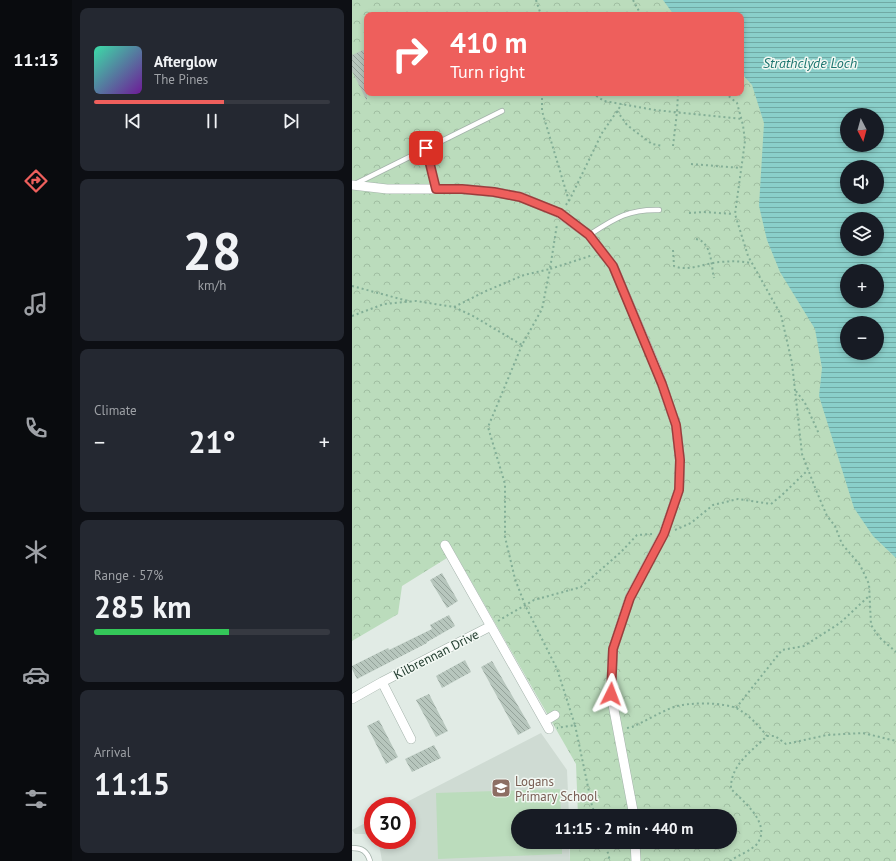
<!DOCTYPE html>
<html lang="en">
<head>
<meta charset="utf-8">
<style>
	body { margin:0; font-family:"PT Sans",sans-serif; background:#242831; color:#f1f3f6; height:100vh; display:flex; flex-direction:column; font-size:15px; white-space:nowrap }
	* { box-sizing:border-box; margin:0 }
	p { font-size:13px; color:#9ea1a6 }
	.icon { flex:none; width:22px; height:22px; fill:none; stroke:currentColor; stroke-width:2; stroke-linecap:round; stroke-linejoin:round }
	.map { position:relative; flex:1; overflow:hidden }
	.details { display:flex; flex-direction:column; gap:8px; padding:8px; background:#0d0f14; width:280px }
	.details>* { flex:none }
	.banner { position:absolute; left:12px; top:12px; width:380px; height:84px; border-radius:8px; box-shadow:0 2px 6px #0003; background:#ee5f5c; color:#fff; overflow:hidden }
	.needle { width:26px; rotate:174deg }
	.buttons { position:absolute; left:488px; top:108px; display:grid; gap:8px }
	.buttons a { display:grid; place-items:center; width:44px; height:44px; border-radius:50%; background:#171b24; box-shadow:0 2px 6px #0003; font-size:20px }
	.speed { position:absolute; left:12px; top:797px; display:flex; gap:8px; font-size:20px; font-weight:700; text-align:center }
	.speed>* { display:grid; place-content:center; width:52px; height:52px; border-radius:50%; background:#171b24; box-shadow:0 2px 6px #0003; line-height:1 }
	.speed .limit { border:6px solid #d22; background:#fff; color:#111 }
	.pin { position:absolute; display:grid; place-items:center; width:34px; height:34px; color:#fff; margin:-17px; border-radius:8px; box-shadow:0 2px 6px #0006 }
	.me { position:absolute; width:44px; margin:-22px; rotate:3deg; stroke-linejoin:round; filter:drop-shadow(0 0 3px #0008) }
	.turn { display:flex; align-items:center; gap:14px; height:84px; padding:0 20px; font-size:18px }
	.turn .icon { width:52px; height:52px; stroke-width:2.5 }
	.turn b { display:block; font-size:28px; line-height:34px }
	.big { font-size:30px; font-weight:800; line-height:1.1 }
	.details .card { flex:1; display:flex; flex-direction:column; justify-content:center; gap:6px; min-width:0; padding:0 14px; border-radius:8px; background:#242831 }
	.details .dial { align-items:center; gap:0 }
	.dial b { font-size:52px; line-height:1 }
	.song { display:flex; align-items:center; gap:12px }
	.cover { width:48px; height:48px; border-radius:6px; background:linear-gradient(135deg,hsl(160 70% 55%),hsl(280 70% 35%)) }
	.played { height:4px; border-radius:2px; background:linear-gradient(90deg,#ee5f5c 55%,#363941 55%) }
	.keys { display:flex; justify-content:space-around; direction:ltr }
	.heat { display:flex; justify-content:space-between; align-items:center; font-size:22px; direction:ltr }
	.charge { height:6px; border-radius:3px; background:linear-gradient(90deg,#34c759 57%,#363941 0) }
	.trip { position:absolute; left:159px; top:809px; width:226px; height:40px; border-radius:20px; background:#171b24; box-shadow:0 2px 6px #0003; font-weight:800; line-height:40px; text-align:center }
	main { display:flex; flex:1; min-height:0 }
	.menu { display:flex; flex-direction:column; width:72px; justify-content:space-around; align-items:center; background:#090b0e; color:#9ea1a6 }
	.menu .icon { width:28px; height:28px }
	.menu .on { color:#ee5f5c }
	.menu b { font-size:18px; color:#f1f3f6 }
	.map>svg:first-child { display:block }
</style>
</head>
<body>
<main>
<nav class="menu">
<b>11:13</b>
<svg class="icon on" aria-label="directions" viewBox="0 0 24 24"><path d="M12 3l9 9-9 9-9-9zM9 14v-3h6M13 9l2 2-2 2"/></svg>
<svg class="icon" aria-label="music" viewBox="0 0 24 24"><path d="M9 18V5l10-2v13"/><circle cx="6" cy="18" r="3"/><circle cx="16" cy="16" r="3"/></svg>
<svg class="icon" aria-label="phone" viewBox="0 0 24 24"><path d="M5 4h4l2 5-3 2q2 4 5 5l2-3 5 2v4C11 20 4 13 5 4z"/></svg>
<svg class="icon" aria-label="climate" viewBox="0 0 24 24"><path d="M12 3v18M4 7l16 10M4 17L20 7"/></svg>
<svg class="icon" aria-label="car" viewBox="0 0 24 24"><path d="M5 17H2v-5l4-1 3-4h7l3 4 3 1v5h-3M9 17h6M6 11h13"/><circle cx="7" cy="17" r="2"/><circle cx="17" cy="17" r="2"/></svg>
<svg class="icon" aria-label="filters" viewBox="0 0 24 24"><path d="M4 7h16M4 17h16"/><circle cx="9" cy="7" r="2"/><circle cx="15" cy="17" r="2"/></svg>
</nav>
<section class="details">
<div class="card">
<div class="song"><i class="cover"></i><div><b>Afterglow</b><p>The Pines</p></div></div>
<div class="played"></div>
<div class="keys"><svg class="icon" aria-label="previous" viewBox="0 0 24 24"><path d="M18 5L8 12l10 7zM5 5v14"/></svg><svg class="icon" aria-label="pause" viewBox="0 0 24 24"><path d="M8 5v14M16 5v14"/></svg><svg class="icon" aria-label="next" viewBox="0 0 24 24"><path d="M6 5l10 7-10 7zM19 5v14"/></svg></div>
</div>
<div class="card dial"><b>28</b><p>km/h</p></div>
<div class="card"><p>Climate</p>
<div class="heat"><a>−</a><b class="big">21°</b><a>+</a></div>
</div>
<div class="card"><p>Range · 57%</p><b class="big">285 km</b><div class="charge"></div></div>
<div class="card"><p>Arrival</p><b class="big">11:15</b></div>
</section>
<div class="map">
<svg width="544" height="861" viewBox="0 0 544 861">
	<defs>
		<pattern id="forest-firs" width="22" height="20" patternUnits="userSpaceOnUse"><rect width="22" height="20" fill="#bbdcbc"/><path d="M5 1l3.5 6h-7zM16 11l3.5 6h-7z" fill="#a0bea2"/></pattern>
		<pattern id="park-crowns" width="20" height="18" patternUnits="userSpaceOnUse"><rect width="20" height="18" fill="#bbdcbc"/><path d="M2 6a3 3 0 1 1 6 0M12 15a3 3 0 1 1 6 0" fill="none" stroke="#a0bea2"/></pattern>
		<pattern id="water-rules" width="6" height="5" patternUnits="userSpaceOnUse"><rect width="6" height="5" fill="#8acfca"/><path d="M0 2.5h6" fill="none" stroke="#70a9a4"/></pattern>
		<pattern id="building-back-hatch" width="6" height="6" patternUnits="userSpaceOnUse"><rect width="6" height="6" fill="#b7c6bd"/><path d="M-1 5l2 2M0 0l6 6M5-1l2 2" fill="none" stroke="#94a29a"/></pattern>
	</defs>
	<rect width="100%" height="100%" fill="#e1ebe5"/>
	<path fill="#cfdbd3" d="M189,733L215,770L217,816H166V842H217L218,861H30L27,844L13,834H3L0,830L21,819V840H55V806H47Z"/>
	<path fill="url(#forest-firs)" d="M218,842H255V861H218Z"/>
	<path fill="url(#park-crowns)" fill-rule="evenodd" d="M0,0H544V861H228L227,842H378V816H226L224,764L103,553L50,586L46,614L0,641ZM15,15H389V93H15ZM495,115H525V145H495ZM495,167H525V197H495ZM495,219H525V249H495ZM495,271H525V301H495ZM495,323H525V353H495Z"/>
	<path fill="#bbdcbc" d="M208,789L209,816H166V842H210V854L86,859L84,793Z"/>
	<path fill="url(#water-rules)" fill-rule="evenodd" d="M311,0H544V558L521,536L502,508L467,396L470,368L463,329L428,272L415,240L407,206L412,123L400,85L389,73V15H322ZM495,115H525V145H495ZM495,167H525V197H495ZM495,219H525V249H495ZM495,271H525V301H495ZM495,323H525V353H495Z"/>
	<path fill="url(#building-back-hatch)" d="M11,50L15,57V101L0,71V55Z
		M90,573L106,601L95,608L78,580Z
		M97,615L103,626L75,642V643L5,679L0,669V666L36,648L37,650L80,629L78,625Z
		M113,660L119,672L90,688L84,676Z
		M140,661L179,728L166,735L129,667Z
		M77,694L96,731L84,737L64,700Z
		M27,720L46,757L34,764L15,726Z
		M82,745L89,758L60,772L53,759Z"/>
	<g fill="none" stroke-linecap="round" stroke-linejoin="round">
		<g stroke="#a4b3ab" stroke-width="6">
			<path id="service" d="M74,149L85,189
				M3,184L150,111
				M237,235C262,219 276,209 307,210
				M0,848C10,848 15,851 18,861"/>
		</g>
		<g stroke="#a4b3ab" stroke-width="10">
			<path id="minor" d="M0,185L35,189H110L142,192L169,197L207,213L237,235L261,266L305,370L324,425L328,460L327,490L312,533L278,597L261,649L259,694L282,816
				M93,545L197,729
				M30,682L59,739
				M0,699L30,682L139,626
				M193,721L203,715
				M283,842L284,861"/>
		</g>
		<path stroke="#82ae96" stroke-width="2" stroke-dasharray="2 3" stroke-linecap="butt" d="M184,0L189,15
			M281,0L289,15
			M190,93V111L217,201L213,206
			M240,93L252,101L303,110L390,119
			M373,93L385,103L391,125L393,141L383,214L396,256L429,315L440,363L450,454L464,490L475,516L483,526L490,544L508,565L517,584L519,625L527,637L544,652
			M265,111L275,125L292,138L300,144L311,146
			M321,146L325,112L326,93
			M339,164L389,168
			M217,201L250,133L270,104
			M337,213L352,212L382,214
			M344,239C360,242 359,265 362,278
			M321,250L322,266C336,272 353,263 368,262C379,261 389,261 399,263
			M0,286L56,301
			M102,307L134,291L172,275L198,269L205,224
			M0,316L32,304L64,301L102,307L121,316L170,345L190,309L198,269L241,255
			M170,345L136,427L153,484V537L163,579L173,605L205,669L223,725L205,728
			M444,391L453,403L467,434
			M323,530L339,523L361,505L386,499L419,504L430,495L456,470
			M146,621L182,600L229,587L269,552L285,535L301,534
			M384,708L430,650L452,646L488,623L517,596
			M223,725L240,806L244,816
			M275,728L280,727C294,721 308,712 322,707C336,702 373,702 386,709C398,716 406,725 415,736
			M253,842L258,861
			M378,861C385,856 400,850 405,844C420,824 392,802 379,789C378,765 400,751 415,736H423L434,744L475,735L511,733L544,741"/>
		<use href="#service" stroke="#fff" stroke-width="4.5"/>
		<use href="#minor" stroke="#fff" stroke-width="9"/>
	</g>
	<g fill="none" stroke-linecap="round" stroke-linejoin="round">
		<g stroke="#9b3e3c" stroke-width="10">
			<path id="route" d="M74,148L84,189H110L142,192L168,197L208,213L237,235L261,266L310,384L324,425L328,460L327,490L312,534L278,598L261,649L259,694"/>
		</g>
		<use href="#route" stroke="#ee5f5c" stroke-width="7"/>
	</g>
	<defs>
		<g id="school-square" transform="scale(1)"><rect x="-9" y="-9" width="18" height="18" rx="4" fill="#8d6e63" stroke="#f2f8f3"/><path d="M0-5L7-2L0 1L-7-2ZM-4 1L0 2.5L4 1V4Q0 6-4 4Z" fill="#fff"/></g>
	</defs>
	<g fill-rule="evenodd">
		<use href="#school-square" x="149" y="788"/>
	</g>
	<g text-anchor="middle" stroke-width="3" stroke-linejoin="round" paint-order="stroke">
		<g font-size="13" fill="#223c2f" stroke="#f2f8f3">
			<text transform="translate(84 654) rotate(-27)" y="5">Kilbrennan Drive</text>
		</g>
		<g font-size="13" fill="#785e54" stroke="#f2f8f3" text-anchor="start">
			<text x="163" y="786">Logans<tspan x="163" dy="15">Primary School</tspan></text>
		</g>
		<g font-size="14" font-style="italic" fill="#1e7670" stroke="#f2f8f3">
			<text x="458" y="68">Strathclyde Loch</text>
		</g>
	</g>
</svg>
<div class="buttons">
<a><svg class="needle" viewBox="-14 -14 28 28"><path d="M0-13l5 13h-10z" fill="#e53935"/><path d="M0 13l5-13h-10z" fill="#9ea1a6"/></svg></a>
<a><svg class="icon" aria-label="sound" viewBox="0 0 24 24"><path d="M4 9h4l5-4v14l-5-4H4zM17 9q2 3 0 6"/></svg></a>
<a><svg class="icon" aria-label="layers" viewBox="0 0 24 24"><path d="M12 4l9 5-9 5-9-5zM3 14l9 5 9-5"/></svg></a>
<a>+</a>
<a>−</a>
</div>
<div class="speed"><div class="limit">30</div></div>
<div class="pin" style="left:74px;top:148px;background:#d93025"><svg class="icon" aria-label="arrive" viewBox="0 0 24 24"><path d="M6 21V4h12l-3 4 3 4H6"/></svg></div>
<svg class="me" style="left:259px;top:694px" viewBox="-20 -20 40 40"><path d="M0-17L14 15 0 8-14 15z" fill="#ee5f5c" stroke="#fff" stroke-width="4"/></svg>
<div class="trip">11:15 · 2 min · 440 m</div>
<div class="banner">
<div class="turn"><svg class="icon" aria-label="right" viewBox="0 0 24 24"><path d="M7 20v-9h11M14 6l5 5-5 5"/></svg><div><b>410 m</b>Turn right</div></div>
</div>
</div>
</main>
</body>
</html>
